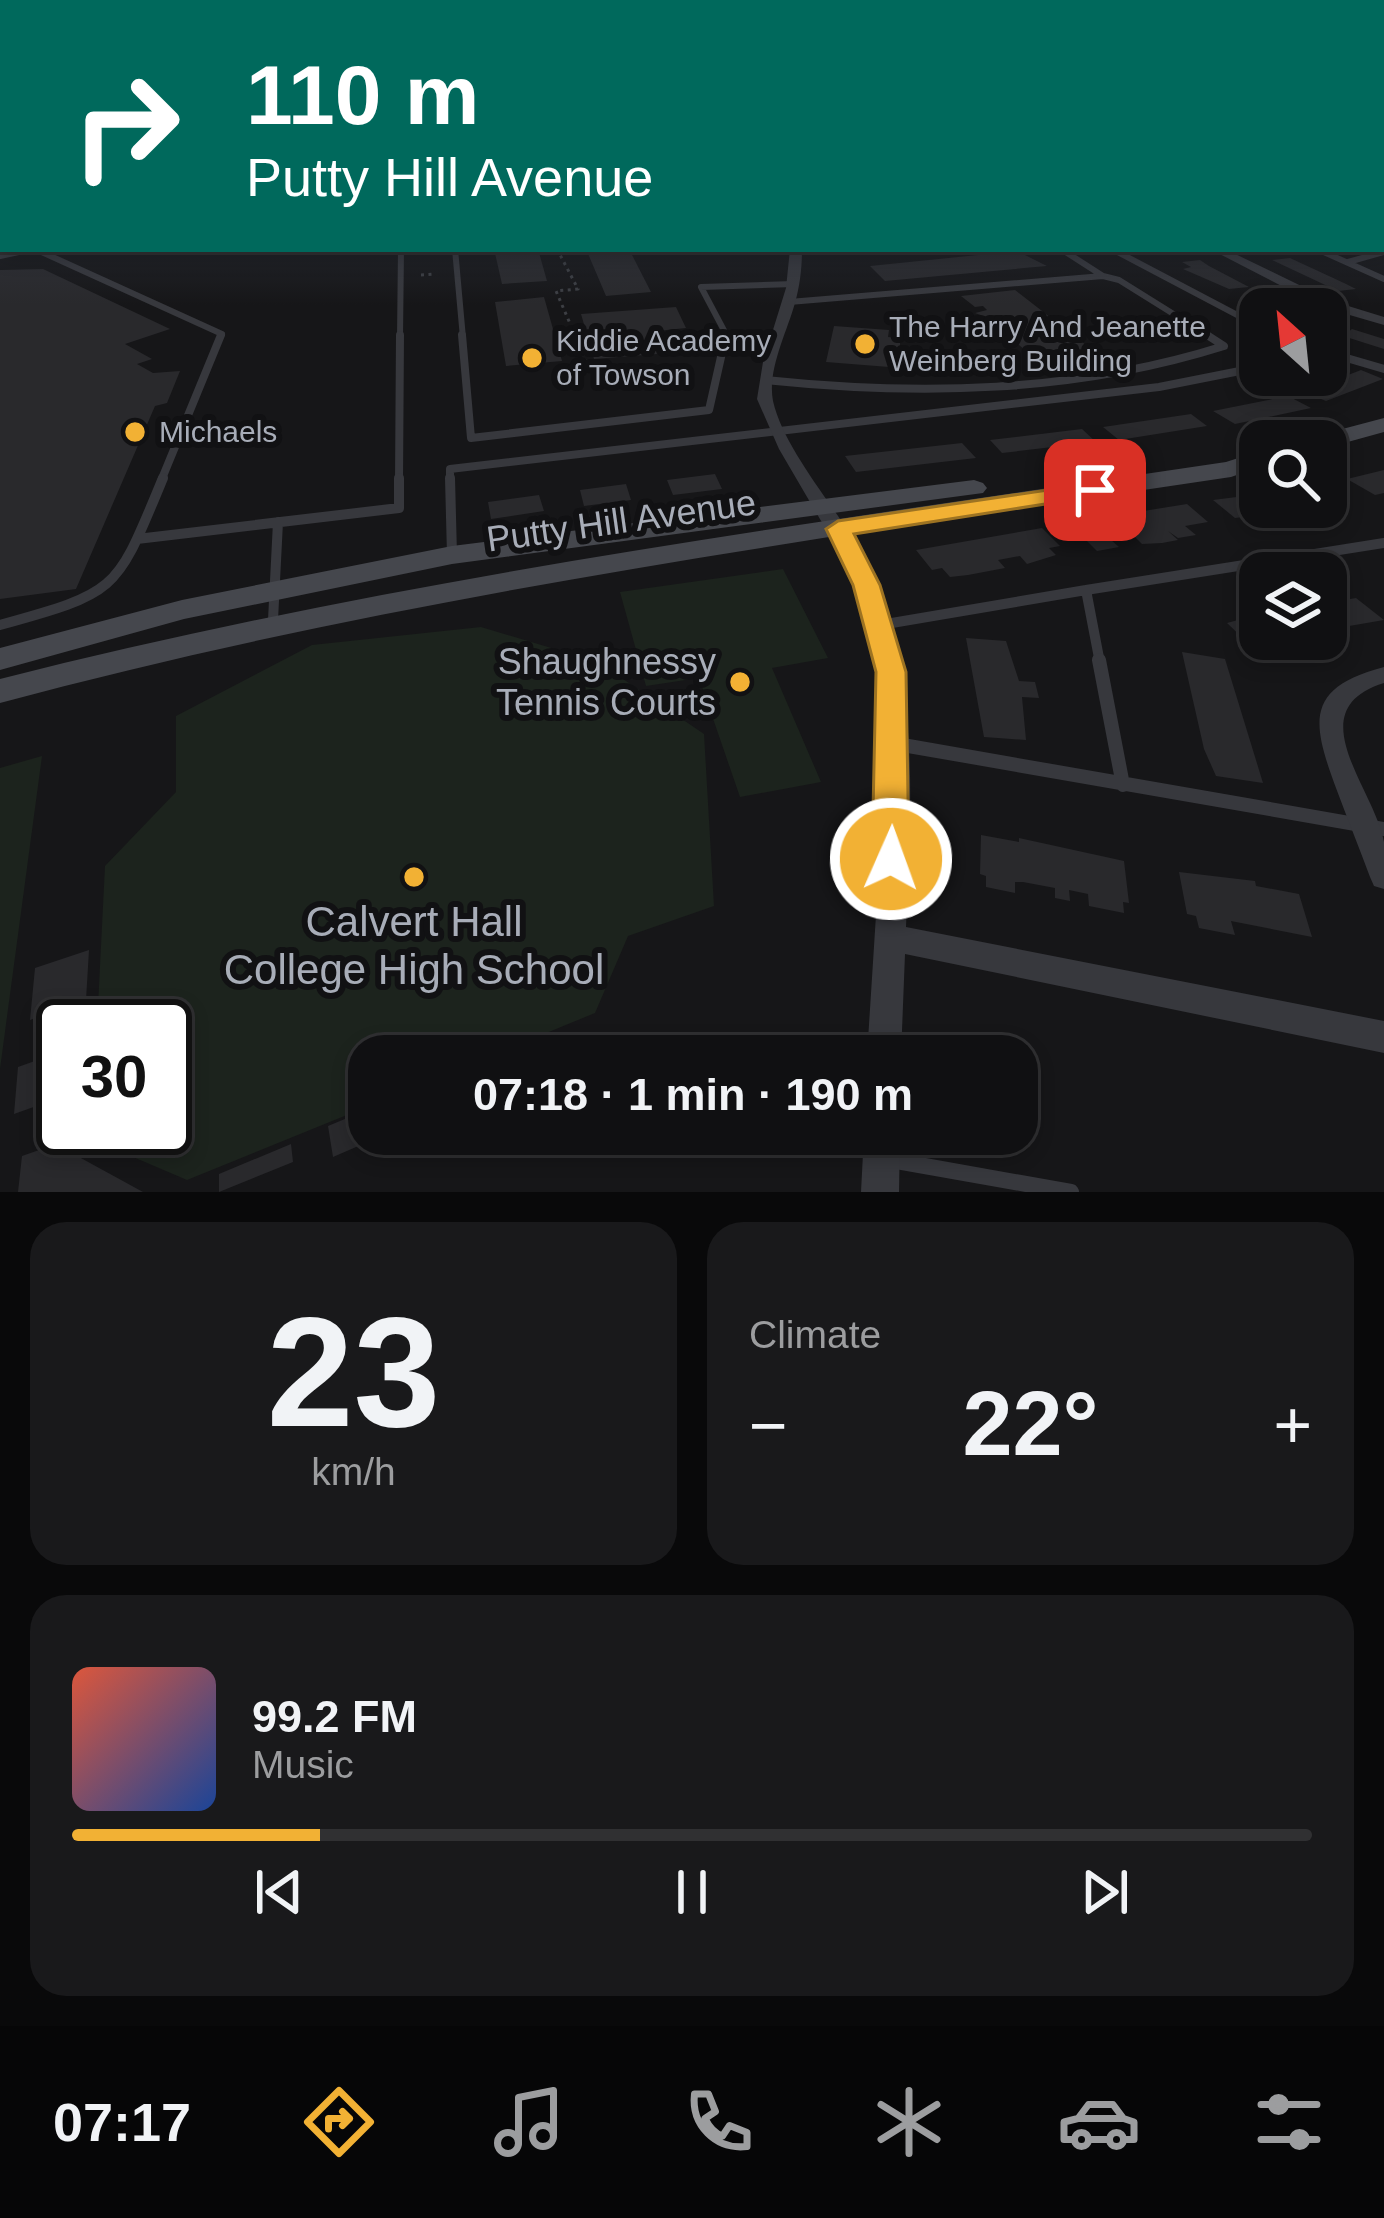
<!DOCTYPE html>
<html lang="en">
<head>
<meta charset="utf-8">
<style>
	body { margin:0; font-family:Arial,sans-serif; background:#19191b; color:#f1f3f6; height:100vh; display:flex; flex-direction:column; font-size:45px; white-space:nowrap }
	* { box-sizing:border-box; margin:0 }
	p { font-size:39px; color:#9c9d9f }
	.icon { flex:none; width:66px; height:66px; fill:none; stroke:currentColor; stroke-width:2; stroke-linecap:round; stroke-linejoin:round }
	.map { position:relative; height:1192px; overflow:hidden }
	.details { display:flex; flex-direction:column; gap:30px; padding:30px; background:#09090a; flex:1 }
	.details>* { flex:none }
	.hud { position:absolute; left:0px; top:0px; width:1386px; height:252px; box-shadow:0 6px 18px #0003,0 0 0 3px #303032; background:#00695c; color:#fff; overflow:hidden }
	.needle { width:78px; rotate:333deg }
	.tools { position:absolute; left:1239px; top:288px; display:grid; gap:24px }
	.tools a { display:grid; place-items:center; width:108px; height:108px; border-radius:24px; background:#101012; box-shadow:0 6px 18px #0003,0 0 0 3px #303032; font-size:60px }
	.speed { position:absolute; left:36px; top:999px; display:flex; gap:24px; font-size:60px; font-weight:700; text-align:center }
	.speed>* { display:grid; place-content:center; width:156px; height:156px; border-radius:50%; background:#101012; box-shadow:0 6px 18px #0003,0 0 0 3px #303032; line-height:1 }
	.speed .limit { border:6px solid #111; border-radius:18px; background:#fff; color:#111 }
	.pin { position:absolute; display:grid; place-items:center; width:102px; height:102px; color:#fff; margin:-51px; border-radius:24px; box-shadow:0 6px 18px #0006 }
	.me { position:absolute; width:132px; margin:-66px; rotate:2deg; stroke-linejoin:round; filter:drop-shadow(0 0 9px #0008) }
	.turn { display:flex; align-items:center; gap:42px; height:252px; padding:0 48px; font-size:54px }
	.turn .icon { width:156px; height:156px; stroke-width:2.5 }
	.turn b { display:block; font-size:84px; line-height:102px }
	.big { font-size:90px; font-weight:600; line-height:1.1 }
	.details .card { flex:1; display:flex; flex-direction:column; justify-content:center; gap:18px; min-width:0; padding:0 42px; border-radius:36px; background:#19191b }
	.details .dial { align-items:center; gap:0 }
	.dial b { font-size:156px; line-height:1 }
	.song { display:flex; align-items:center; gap:36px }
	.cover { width:144px; height:144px; border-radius:18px; background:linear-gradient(135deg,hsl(10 70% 55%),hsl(220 70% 35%)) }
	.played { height:12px; border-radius:6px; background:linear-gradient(90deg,#f2b134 20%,#303032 20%) }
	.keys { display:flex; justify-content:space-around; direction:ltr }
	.heat { display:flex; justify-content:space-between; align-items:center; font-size:66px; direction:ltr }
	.details .tiles { flex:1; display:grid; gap:30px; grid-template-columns:1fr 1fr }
	.card:last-child { grid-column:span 2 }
	.trip { position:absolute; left:348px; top:1035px; width:690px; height:120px; border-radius:36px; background:#101012; box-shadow:0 6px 18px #0003,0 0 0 3px #303032; font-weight:600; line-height:120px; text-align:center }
	.dock { display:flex; height:192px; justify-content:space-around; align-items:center; background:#060607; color:#9c9d9f }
	.dock .icon { width:84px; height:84px }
	.dock .active { color:#f2b134 }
	.dock b { font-size:54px; color:#f1f3f6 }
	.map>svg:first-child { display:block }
</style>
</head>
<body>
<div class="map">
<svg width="1384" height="1192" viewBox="0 0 1384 1192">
	<rect width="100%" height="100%" fill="#161618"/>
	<path fill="#1c231d" d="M783,569L828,658L772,668L821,782L740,797L699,678L646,686L620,592Z
		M481,627L598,662L704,734L714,906L628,936L595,1013L490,1056H369V1106L187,1180L91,1139L92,1128H165V1026H97L105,866L176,792V716L312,645Z
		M42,756L0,1069V768Z"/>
	<path fill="#29292c" d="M494,249H538L547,281L502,284Z
		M586,249H629L651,292L606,296Z
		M1017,251L1047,266L885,281L870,266Z
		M1290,258L1344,283L1356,289L1338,291L1272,260Z
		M1200,260L1209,266L1249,287L1229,289L1183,269L1191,267L1182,262Z
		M43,269L170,329L125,344L152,359L137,364L153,373L180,371L167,403L155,406L76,589L0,599V270Z
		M1015,290L1109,363L1046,369L989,318L975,313L987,310L983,306L975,307L961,296Z
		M544,297L562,361L506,366L495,302Z
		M676,307L686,328L648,332L657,354L594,359L581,314Z
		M834,326L889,330L888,337L900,338V351L890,350L889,367L826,362Z
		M1352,329L1384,339V349L1343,336Z
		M1361,370L1383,379L1326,401L1304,392Z
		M1288,396L1311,408L1235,424L1213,411Z
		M1191,414L1207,426L1119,440L1103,427Z
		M1082,429L1096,442L1002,453L990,440Z
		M962,443L976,458L856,472L845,456Z
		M1384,470V493L1375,495L1347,479Z
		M715,474L722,489L673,495L667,480Z
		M626,484L631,500L584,506L580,490Z
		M1260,494V507L1305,510L1235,518L1213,500Z
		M539,495L544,511L491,519L488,502Z
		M1187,504L1208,522L1185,526L1196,535L1178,538L1168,531L1178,540L1162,543L1142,544L1134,536L1111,540L1119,547L1097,551L1069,523Z
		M1042,528L1060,546L1049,548L1056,555L1027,564L1020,556L998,560L1005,568L968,575L950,577L942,568L932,570L916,550Z
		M1326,597L1333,602L1356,598L1384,620L1326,630Z
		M1260,614V639L1278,641L1252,647L1227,623Z
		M966,638L1006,641L1019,681L1035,682L1039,698L1022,697L1026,740L984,737Z
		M1182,652L1225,659L1263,783L1216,776L1204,749Z
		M981,835L1019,842V838L1124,861L1129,903L1123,902L1124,913L1089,906L1088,894L1069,890L1070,901L1055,898V888L1023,882H1015V893L986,887V876L980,874Z
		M1179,872L1255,881L1256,886L1299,894L1312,937L1231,921L1235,935L1199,928L1196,916L1187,914Z
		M89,950L86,1000L30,1020L35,968Z
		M46,1057L42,1104L14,1114L18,1067Z
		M369,1109V1134H386L333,1157L328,1126Z
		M79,1136V1157L143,1192H18L22,1156Z
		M291,1144L293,1162L219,1192V1174Z"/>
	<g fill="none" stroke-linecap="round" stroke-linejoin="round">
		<path stroke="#3d3f44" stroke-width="3" stroke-dasharray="3 4.5" stroke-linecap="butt" d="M557,249L578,289L556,291L587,363
			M421,275L435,274"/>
		<path stroke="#37383d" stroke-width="6" d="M35,249L222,334L220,338
			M455,249L463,338
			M1061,249L1103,276
			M1112,249L1260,327
			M1317,249L1384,279
			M0,256L33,249
			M1348,262L1384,252
			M789,302L1103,276L1119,280L1212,338
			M400,338L401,249
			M728,338L701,287L794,284"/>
		<path stroke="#37383d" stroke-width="8" d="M462,335L471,438L709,410L726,335
			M1326,352L1384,369
			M765,380C920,396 1075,393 1224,346L1207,335
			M161,481L221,335
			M399,481L400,335
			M450,481V469L1159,387L1260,367"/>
		<path stroke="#37383d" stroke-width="10" d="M450,478L452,555
			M137,539L399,508V478
			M273,620L278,522
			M0,625C120,592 116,591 163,478
			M880,625L1086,590
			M1100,663L1086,590L1384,543"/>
		<path stroke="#37383d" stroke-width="14" d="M1099,660L1123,785
			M897,744L1384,829"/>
		<path stroke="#37383d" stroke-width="16" d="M891,1160L1071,1192"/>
		<path fill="#37383d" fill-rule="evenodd" d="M0,138H3V144H0Z
			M1383,169H1384V175H1383Z
			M790,249H802C802,268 800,285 795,303C787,332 767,370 773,401C785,454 844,515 869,567C921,675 911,810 906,927L1384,1021V1053L905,954L901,1056H867L882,821L880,700L872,644L848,567L779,449L757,399L763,362L786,288Z
			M1210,249H1225L1332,301L1384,317V325L1322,307Z
			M1384,667V683C1297,710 1375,789 1384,842C1384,857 1384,874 1384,889L1374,886L1370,877C1359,847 1347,818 1336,788C1312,723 1304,688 1384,667Z
			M864,1134H900L899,1192H861Z"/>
		<path fill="#45474d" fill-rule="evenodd" d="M0,181H3V189H0Z
			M1384,418V432L1326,448V441H1312L1316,436Z
			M1260,451V467L1231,477C817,539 405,594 0,703V679C404,576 815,523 1226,462Z
			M974,480L983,483L987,488L983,493L452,564L184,619L0,670V648L182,600L452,546Z"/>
	</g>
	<linearGradient id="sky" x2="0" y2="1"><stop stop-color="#0c0c0d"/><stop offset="0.45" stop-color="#363c48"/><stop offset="1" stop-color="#363c48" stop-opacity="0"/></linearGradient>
	<rect width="1384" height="305" fill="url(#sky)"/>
	<path fill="#f2b134" stroke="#9d7322" stroke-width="3" d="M1095,483L1107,490L1103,495L854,534L880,585L906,672L909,859L904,870L891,875L878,870L872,859L876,672L853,585L826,529L838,521Z"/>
	<g fill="#f2b134" stroke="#111113" stroke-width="4.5">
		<circle cx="865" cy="344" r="12"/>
		<circle cx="532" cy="358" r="12"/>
		<circle cx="135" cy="432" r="12"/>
		<circle cx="740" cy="682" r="12"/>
		<circle cx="414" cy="877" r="12"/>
	</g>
	<g text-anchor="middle" stroke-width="12" stroke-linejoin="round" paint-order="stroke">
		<g font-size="30" fill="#a8adb8" stroke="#111113" text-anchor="start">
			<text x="889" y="337">The Harry And Jeanette<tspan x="889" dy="34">Weinberg Building</tspan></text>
			<text x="556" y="351">Kiddie Academy<tspan x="556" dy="34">of Towson</tspan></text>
			<text x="159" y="442">Michaels</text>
		</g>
		<g font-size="36" fill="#a8adb8" stroke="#111113">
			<text transform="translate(621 520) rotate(-8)" y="13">Putty Hill Avenue</text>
		</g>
		<g font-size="36" fill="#a8adb8" stroke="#111113" text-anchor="end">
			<text x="716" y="674">Shaughnessy<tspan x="716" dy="41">Tennis Courts</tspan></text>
		</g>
		<g font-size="42" fill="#a8adb8" stroke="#111113">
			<text x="414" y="936">Calvert Hall<tspan x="414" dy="48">College High School</tspan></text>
		</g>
	</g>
</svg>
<div class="tools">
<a><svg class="needle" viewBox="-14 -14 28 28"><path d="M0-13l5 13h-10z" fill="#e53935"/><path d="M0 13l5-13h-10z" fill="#9c9d9f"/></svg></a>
<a><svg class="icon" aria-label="search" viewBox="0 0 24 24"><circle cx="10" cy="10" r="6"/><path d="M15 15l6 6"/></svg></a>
<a><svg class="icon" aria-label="layers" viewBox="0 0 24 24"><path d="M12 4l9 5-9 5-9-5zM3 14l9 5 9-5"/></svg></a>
</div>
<div class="speed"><div class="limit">30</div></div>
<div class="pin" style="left:1095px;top:490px;background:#d93025"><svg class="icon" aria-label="arrive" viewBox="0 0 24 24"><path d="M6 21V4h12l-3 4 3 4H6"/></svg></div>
<svg class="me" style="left:891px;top:859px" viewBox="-20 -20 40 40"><circle r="17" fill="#f2b134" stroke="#fff" stroke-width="3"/><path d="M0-11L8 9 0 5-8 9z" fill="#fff"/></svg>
<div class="trip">07:18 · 1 min · 190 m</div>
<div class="hud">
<div class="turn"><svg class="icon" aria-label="right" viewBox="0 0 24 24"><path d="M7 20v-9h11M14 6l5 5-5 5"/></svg><div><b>110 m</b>Putty Hill Avenue</div></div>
</div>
</div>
<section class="details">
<div class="tiles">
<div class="card dial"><b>23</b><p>km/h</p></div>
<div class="card"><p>Climate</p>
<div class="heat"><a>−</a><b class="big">22°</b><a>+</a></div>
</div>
<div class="card">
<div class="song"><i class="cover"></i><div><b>99.2 FM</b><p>Music</p></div></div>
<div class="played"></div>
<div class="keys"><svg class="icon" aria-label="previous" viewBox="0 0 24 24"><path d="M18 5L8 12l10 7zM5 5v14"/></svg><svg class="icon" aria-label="pause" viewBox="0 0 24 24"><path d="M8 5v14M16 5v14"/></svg><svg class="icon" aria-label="next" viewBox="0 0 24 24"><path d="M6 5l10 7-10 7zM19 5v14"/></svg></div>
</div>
</div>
</section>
<nav class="dock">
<b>07:17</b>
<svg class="icon active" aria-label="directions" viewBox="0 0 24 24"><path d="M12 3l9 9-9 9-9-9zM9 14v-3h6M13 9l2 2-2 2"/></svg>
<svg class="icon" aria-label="music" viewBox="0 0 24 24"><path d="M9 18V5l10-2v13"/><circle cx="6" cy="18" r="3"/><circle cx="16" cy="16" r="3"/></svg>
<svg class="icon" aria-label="phone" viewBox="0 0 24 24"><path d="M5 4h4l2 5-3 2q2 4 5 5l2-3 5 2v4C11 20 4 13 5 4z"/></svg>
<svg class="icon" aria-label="climate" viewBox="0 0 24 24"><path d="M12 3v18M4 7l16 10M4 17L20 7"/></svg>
<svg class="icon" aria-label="car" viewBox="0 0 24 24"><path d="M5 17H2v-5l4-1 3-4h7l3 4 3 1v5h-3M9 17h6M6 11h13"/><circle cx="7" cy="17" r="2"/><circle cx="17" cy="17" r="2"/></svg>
<svg class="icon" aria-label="filters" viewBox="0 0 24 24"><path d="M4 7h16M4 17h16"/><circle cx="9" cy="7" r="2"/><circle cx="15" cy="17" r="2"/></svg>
</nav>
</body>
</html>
